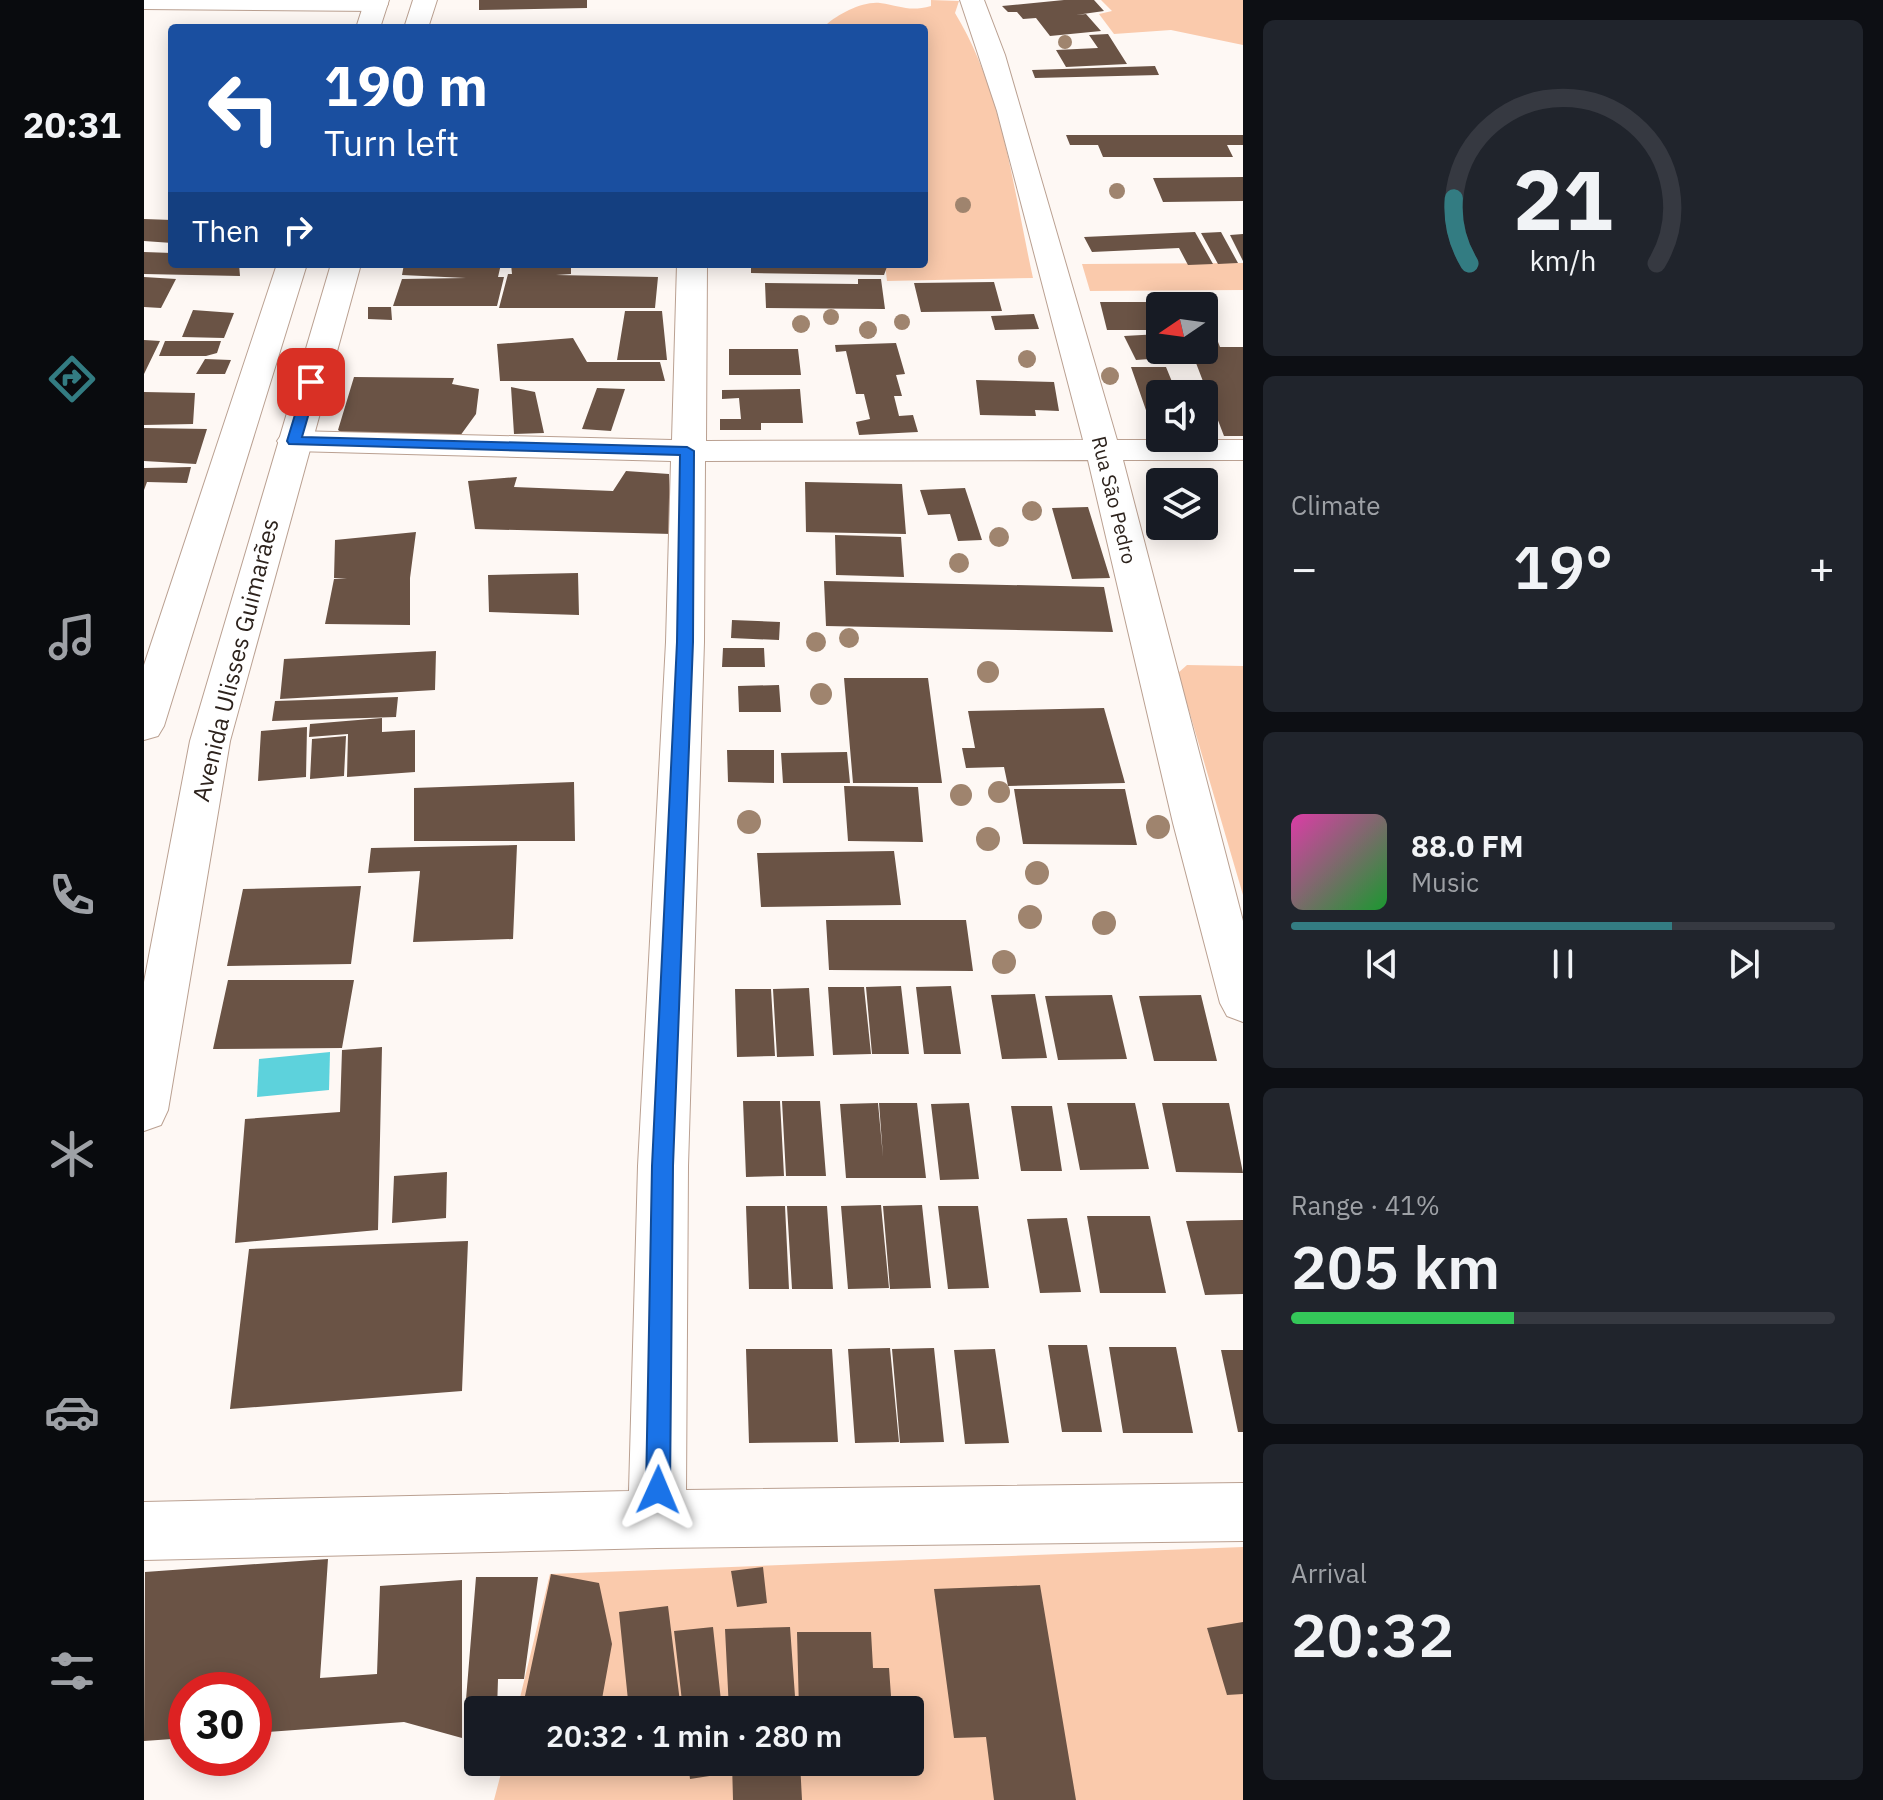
<!DOCTYPE html>
<html lang="en">
<head>
<meta charset="utf-8">
<style>
	body { margin:0; font-family:"IBM Plex Sans",sans-serif; background:#20242c; color:#f1f3f6; height:100vh; display:flex; flex-direction:column; font-size:30px; white-space:nowrap }
	* { box-sizing:border-box; margin:0 }
	p { font-size:26px; color:#9ea1a6 }
	.icon { flex:none; width:44px; height:44px; fill:none; stroke:currentColor; stroke-width:2; stroke-linecap:round; stroke-linejoin:round }
	.map { position:relative; flex:1; overflow:hidden }
	.panel { display:flex; flex-direction:column; gap:20px; padding:20px; background:#0d0f14; width:640px }
	.panel>* { flex:none }
	.banner { position:absolute; left:24px; top:24px; width:760px; height:244px; border-radius:8px; box-shadow:0 4px 20px #0003; background:#1a4fa0; color:#fff; overflow:hidden }
	.needle { width:52px; rotate:257deg }
	.tools { position:absolute; left:1002px; top:292px; display:grid; gap:16px }
	.tools a { display:grid; place-items:center; width:72px; height:72px; border-radius:8px; background:#171b24; box-shadow:0 4px 20px #0003; font-size:40px }
	.speed { position:absolute; left:24px; top:1672px; display:flex; gap:16px; font-size:40px; font-weight:700; text-align:center }
	.speed>* { display:grid; place-content:center; width:104px; height:104px; border-radius:50%; background:#171b24; box-shadow:0 4px 20px #0003; line-height:1 }
	.speed .limit { border:12px solid #d22; background:#fff; color:#111 }
	.pin { position:absolute; display:grid; place-items:center; width:68px; height:68px; color:#fff; margin:-34px; border-radius:16px; box-shadow:0 4px 12px #0006 }
	.me { position:absolute; width:88px; margin:-44px; rotate:1deg; stroke-linejoin:round; filter:drop-shadow(0 0 6px #0008) }
	.turn { display:flex; align-items:center; gap:28px; height:168px; padding:0 24px; font-size:36px }
	.turn .icon { width:104px; height:104px; stroke-width:2.5 }
	.turn b { display:block; font-size:56px; line-height:68px }
	.then { display:flex; align-items:center; height:76px; padding:0 24px; background:#0003; gap:16px; font-size:30px }
	.big { font-size:60px; font-weight:600; line-height:1.1 }
	.panel .card { flex:1; display:flex; flex-direction:column; justify-content:center; gap:12px; min-width:0; padding:0 28px; border-radius:12px; background:#20242c }
	.panel .dial { align-items:center; gap:0 }
	.dial svg { height:208px; overflow:visible; fill:none; stroke:#363941; stroke-width:7; stroke-linecap:round; text-anchor:middle }
	.dial text { fill:#f1f3f6; stroke:none }
	.song { display:flex; align-items:center; gap:24px }
	.cover { width:96px; height:96px; border-radius:12px; background:linear-gradient(135deg,hsl(320 70% 55%),hsl(130 70% 35%)) }
	.played { height:8px; border-radius:4px; background:linear-gradient(90deg,#337c82 70%,#363941 70%) }
	.keys { display:flex; justify-content:space-around; direction:ltr }
	.heat { display:flex; justify-content:space-between; align-items:center; font-size:44px; direction:ltr }
	.charge { height:12px; border-radius:6px; background:linear-gradient(90deg,#34c759 41%,#363941 0) }
	.trip { position:absolute; left:320px; top:1696px; width:460px; height:80px; border-radius:8px; background:#171b24; box-shadow:0 4px 20px #0003; font-weight:600; line-height:80px; text-align:center }
	main { display:flex; flex:1; min-height:0 }
	.dock { display:flex; flex-direction:column; width:144px; justify-content:space-around; align-items:center; background:#090b0e; color:#9ea1a6 }
	.dock .icon { width:56px; height:56px }
	.dock .active { color:#337c82 }
	.dock b { font-size:36px; color:#f1f3f6 }
	.map>svg:first-child { display:block }
</style>
</head>
<body>
<main>
<nav class="dock">
<b>20:31</b>
<svg class="icon active" aria-label="directions" viewBox="0 0 24 24"><path d="M12 3l9 9-9 9-9-9zM9 14v-3h6M13 9l2 2-2 2"/></svg>
<svg class="icon" aria-label="music" viewBox="0 0 24 24"><path d="M9 18V5l10-2v13"/><circle cx="6" cy="18" r="3"/><circle cx="16" cy="16" r="3"/></svg>
<svg class="icon" aria-label="phone" viewBox="0 0 24 24"><path d="M5 4h4l2 5-3 2q2 4 5 5l2-3 5 2v4C11 20 4 13 5 4z"/></svg>
<svg class="icon" aria-label="climate" viewBox="0 0 24 24"><path d="M12 3v18M4 7l16 10M4 17L20 7"/></svg>
<svg class="icon" aria-label="car" viewBox="0 0 24 24"><path d="M5 17H2v-5l4-1 3-4h7l3 4 3 1v5h-3M9 17h6M6 11h13"/><circle cx="7" cy="17" r="2"/><circle cx="17" cy="17" r="2"/></svg>
<svg class="icon" aria-label="filters" viewBox="0 0 24 24"><path d="M4 7h16M4 17h16"/><circle cx="9" cy="7" r="2"/><circle cx="15" cy="17" r="2"/></svg>
</nav>
<div class="map">
<svg width="1099" height="1800" viewBox="0 0 1099 1800">
	<rect width="100%" height="100%" fill="#fef8f4"/>
	<path fill="#facaac" d="M787,0L815,1L811,13C859,92 869,188 889,278L743,281L741,264H780V28H682V25C694,14 719,1 736,3C757,6 765,12 787,6Z
		M957,0H1099V45L1027,30L970,34L955,14L968,11Z
		M1099,263V290L946,291L938,264Z
		M1043,665L1099,666V895L1034,673Z
		M1099,1547V1800H350L360,1762H766V1710H373L406,1574Z"/>
	<path fill="#5dd2dc" d="M186,1052L185,1090L113,1097L115,1059Z"/>
	<path fill="#6a5345" d="M335,0H443V8L335,10Z
		M920,0H950L960,11L932,15L942,14L957,31L906,36L892,18L879,19L873,12H864L858,6Z
		M326,25H419V28H326Z
		M964,34L983,64L922,67L912,50L954,48L945,35Z
		M1011,66L1015,75L891,78L888,70Z
		M922,135H1099V145H1083L1089,157H959L954,145H926Z
		M1099,177V201L1019,202L1009,178Z
		M0,219L28,220V243L0,241Z
		M1051,232L1069,264L1044,265L1035,248L948,252L940,237Z
		M1077,232L1094,263L1074,264L1057,233Z
		M1099,234V261L1086,235Z
		M0,252L28,253V264H95L96,276L0,274Z
		M260,264H357L354,277H360L353,306H249L258,279L322,278L258,275Z
		M367,264H427V274L412,275L514,277L511,308H355L364,274H368Z
		M607,264H744L740,275L607,273Z
		M0,277L32,279L17,308L0,307Z
		M714,279H737L741,309L622,308L621,283L714,284Z
		M850,282L858,311L777,312L770,283Z
		M1028,296H1046L1057,306H1031Z
		M956,302H1008L1016,330H963Z
		M1060,306L1076,347H1099V436H1080L1047,350H1060Z
		M224,307H247L248,320L224,319Z
		M49,310L90,313L80,338L38,337Z
		M481,311H518L523,360H473Z
		M890,314L895,329L851,330L847,316Z
		M1016,334V350H1029L1033,357L992,360L980,336Z
		M429,338L443,362H516L521,381H356L353,344Z
		M0,340L16,341L0,374Z
		M21,341H77L73,353L62,356H15Z
		M752,343L761,374L752,375L758,396H750L755,416L769,415L774,432L715,435L712,422L726,419L720,394H712L702,351L692,352L691,345Z
		M585,349H654L657,375H585Z
		M61,359L87,360L81,374H52Z
		M987,367H1022L1033,394H1016V439H1012Z
		M210,377L310,378L308,384L335,389L332,414L316,436L206,438L194,430Z
		M832,380L910,382L915,411L891,410L892,416L836,415Z
		M367,387L391,392L400,433L370,434Z
		M453,388L481,389L467,431L438,429Z
		M656,389L659,423H617V430H576V419H597L595,398L578,399V390Z
		M0,392L51,393L49,424L0,425Z
		M0,428L63,429L52,464L0,461Z
		M47,467L43,483L3,482L0,490V468Z
		M482,471L525,474L528,534L331,529L324,481L373,477L370,487L469,491Z
		M661,482L758,484L762,534L662,532Z
		M821,488L838,540L814,541L806,514L784,515L776,490Z
		M944,507L966,578L928,579L908,508Z
		M272,532L266,578V625L181,624L190,579H203L190,578L191,540Z
		M691,535L757,537L760,577L692,575Z
		M434,573L435,615L345,612L344,575Z
		M680,581L960,587L969,632L682,626Z
		M588,620L636,622L635,640L587,638Z
		M579,648H620L621,667H578Z
		M292,651L291,690L136,699L140,659Z
		M700,678H784L798,783H709Z
		M635,685L637,712H595L594,686Z
		M254,697L252,717L128,721L131,701Z
		M960,708L981,783L864,786L860,767L822,768L818,748H831L824,711Z
		M238,718V732L271,730V772L203,777L204,734L165,737L166,724Z
		M163,727L162,777L114,781L117,731Z
		M202,736L200,776L166,779L168,739Z
		M583,750H630V783L584,782Z
		M703,752L706,783H639L637,753Z
		M430,782L431,841H270V788Z
		M700,786L774,787L779,842L704,841Z
		M870,789H981L993,845L879,844Z
		M373,845L369,939L269,942L276,871L224,873L227,848Z
		M750,851L757,905L617,907L613,853Z
		M217,886L207,964L83,966L99,889Z
		M682,920H822L829,971L685,970Z
		M84,980H210L198,1048L69,1049Z
		M757,986L765,1054H728L722,987Z
		M807,986L817,1054H780L772,987Z
		M684,987H720L727,1054L689,1055Z
		M665,988L670,1056L633,1057L629,989Z
		M591,989H627L631,1056L593,1057Z
		M891,994L903,1058L858,1059L847,995Z
		M968,995L983,1059L914,1060L901,996Z
		M1057,995L1073,1061H1010L995,996Z
		M238,1047L234,1230L91,1243L101,1119L196,1112L198,1050Z
		M599,1101H636L640,1176L602,1177Z
		M638,1101H676L682,1176H642Z
		M734,1103L739,1157L735,1103H773L782,1178H702L696,1104Z
		M825,1103L835,1179L796,1180L787,1104Z
		M923,1103H991L1005,1169L936,1170Z
		M1018,1103H1085L1099,1173L1032,1172Z
		M867,1106H908L918,1171H877Z
		M303,1172L302,1218L248,1223L250,1176Z
		M737,1205L745,1288L704,1289L697,1206Z
		M778,1205L787,1288L746,1289L739,1206Z
		M602,1206H641L645,1289H605Z
		M643,1206H683L689,1289H648Z
		M794,1206H834L845,1288L804,1289Z
		M943,1216H1006L1022,1293H956Z
		M923,1218L937,1292L896,1293L883,1219Z
		M1099,1220V1294L1061,1295L1042,1221Z
		M324,1241L318,1391L86,1409L105,1249Z
		M904,1345H943L958,1432H918Z
		M965,1347H1032L1049,1433H979Z
		M746,1348L755,1442L711,1443L704,1349Z
		M790,1348L800,1442L756,1443L748,1349Z
		M602,1349H688L694,1442L605,1443Z
		M851,1349L865,1443L821,1444L810,1350Z
		M1077,1350H1099V1432H1094Z
		M184,1559L176,1678L233,1674L236,1586L318,1580V1738L260,1722L110,1733V1690H42V1738L0,1741L1,1572Z
		M619,1567L623,1603L593,1607L587,1571Z
		M407,1574L455,1583L468,1644L456,1710H378Z
		M332,1577H394L380,1679H354L353,1710H334V1724H320Z
		M896,1585L932,1800H850L842,1737L810,1738L790,1589Z
		M524,1606L537,1710H485L475,1612Z
		M1099,1622V1694L1083,1695L1063,1628Z
		M569,1627L578,1710H539L530,1631Z
		M646,1627L652,1710H585L581,1629Z
		M653,1632H727L729,1668H745L748,1710H655Z
		M544,1762H583L585,1773L546,1779Z
		M588,1762H656L658,1800H589Z"/>
	<g fill="none" stroke-linecap="round" stroke-linejoin="round">
		<g stroke="#baa091" stroke-width="2">
			<path id="minor" d="M0,0H241L244,4L241,9L232,11L0,9Z
				M816,0H840L861,55L973,440H1099V460H979L1099,921V1022L1083,1016L1076,1003L1029,823L944,460L561,461L560,642L544,1166L542,1490L1099,1483V1541L513,1548L0,1560V1502L485,1491L494,1166L522,642L527,461L150,451L138,448L133,441L138,434L150,431L528,440L533,264H563L562,441L939,440L853,111Z"/>
		</g>
		<g stroke="#baa091" stroke-width="2">
			<path id="major" d="M221,0H245L236,28H212Z
				M269,0H293L284,28H260Z
				M133,264H163L20,726L14,736L0,740V665Z
				M187,264H217L86,741L24,1110L17,1125L0,1131V982L46,741Z"/>
		</g>
		<use href="#minor" fill="#fff" fill-rule="evenodd"/>
		<use href="#major" fill="#fff" fill-rule="evenodd"/>
	</g>
	<g fill="#9f846e">
		<circle cx="921" cy="42" r="7"/>
		<circle cx="973" cy="191" r="8"/>
		<circle cx="819" cy="205" r="8"/>
		<circle cx="687" cy="317" r="8"/>
		<circle cx="758" cy="322" r="8"/>
		<circle cx="657" cy="324" r="9"/>
		<circle cx="724" cy="330" r="9"/>
		<circle cx="883" cy="359" r="9"/>
		<circle cx="966" cy="376" r="9"/>
		<circle cx="888" cy="511" r="10"/>
		<circle cx="855" cy="537" r="10"/>
		<circle cx="815" cy="563" r="10"/>
		<circle cx="705" cy="638" r="10"/>
		<circle cx="672" cy="642" r="10"/>
		<circle cx="844" cy="672" r="11"/>
		<circle cx="677" cy="694" r="11"/>
		<circle cx="855" cy="792" r="11"/>
		<circle cx="817" cy="795" r="11"/>
		<circle cx="605" cy="822" r="12"/>
		<circle cx="1014" cy="827" r="12"/>
		<circle cx="844" cy="839" r="12"/>
		<circle cx="893" cy="873" r="12"/>
		<circle cx="886" cy="917" r="12"/>
		<circle cx="960" cy="923" r="12"/>
		<circle cx="860" cy="962" r="12"/>
	</g>
	<path fill="#1a73e8" stroke="#114b97" stroke-width="2" d="M167,378L174,382L158,437L543,447L550,451L549,642L529,1166L526,1490L522,1498L514,1501L505,1498L502,1490L508,1166L533,642L536,455L145,444L143,441L161,382Z"/>
	<g text-anchor="middle" stroke-width="8" stroke-linejoin="round" paint-order="stroke">
		<g font-size="20" fill="#2c221c" stroke="#fff">
			<text transform="translate(970 500) rotate(76)" y="7">Rua São Pedro</text>
		</g>
		<g font-size="24" fill="#2c221c" stroke="#fff">
			<text transform="translate(92 660) rotate(-76)" y="8">Avenida Ulisses Guimarães</text>
		</g>
	</g>
</svg>
<div class="tools">
<a><svg class="needle" viewBox="-14 -14 28 28"><path d="M0-13l5 13h-10z" fill="#e53935"/><path d="M0 13l5-13h-10z" fill="#9ea1a6"/></svg></a>
<a><svg class="icon" aria-label="sound" viewBox="0 0 24 24"><path d="M4 9h4l5-4v14l-5-4H4zM17 9q2 3 0 6"/></svg></a>
<a><svg class="icon" aria-label="layers" viewBox="0 0 24 24"><path d="M12 4l9 5-9 5-9-5zM3 14l9 5 9-5"/></svg></a>
</div>
<div class="speed"><div class="limit">30</div></div>
<div class="pin" style="left:167px;top:382px;background:#d93025"><svg class="icon" aria-label="arrive" viewBox="0 0 24 24"><path d="M6 21V4h12l-3 4 3 4H6"/></svg></div>
<svg class="me" style="left:514px;top:1490px" viewBox="-20 -20 40 40"><path d="M0-17L14 15 0 8-14 15z" fill="#1a73e8" stroke="#fff" stroke-width="4"/></svg>
<div class="trip">20:32 · 1 min · 280 m</div>
<div class="banner">
<div class="turn"><svg class="icon" aria-label="left" viewBox="0 0 24 24"><path d="M17 20v-9H6M10 6l-5 5 5 5"/></svg><div><b>190 m</b>Turn left</div></div>
<div class="then">Then<svg class="icon" aria-label="right" viewBox="0 0 24 24"><path d="M7 20v-9h11M14 6l5 5-5 5"/></svg></div>
</div>
</div>
<section class="panel">
<div class="card dial"><svg viewBox="0 0 100 80">
<path d="M14 69A42 42 0 1 1 86 69"/>
<path d="M14 69A42 42 0 0 1 8 44" stroke="#337c82"/>
<text x="50" y="56" font-size="32" font-weight="700">21</text>
<text x="50" y="72" font-size="11">km/h</text>
</svg></div>
<div class="card"><p>Climate</p>
<div class="heat"><a>−</a><b class="big">19°</b><a>+</a></div>
</div>
<div class="card">
<div class="song"><i class="cover"></i><div><b>88.0 FM</b><p>Music</p></div></div>
<div class="played"></div>
<div class="keys"><svg class="icon" aria-label="previous" viewBox="0 0 24 24"><path d="M18 5L8 12l10 7zM5 5v14"/></svg><svg class="icon" aria-label="pause" viewBox="0 0 24 24"><path d="M8 5v14M16 5v14"/></svg><svg class="icon" aria-label="next" viewBox="0 0 24 24"><path d="M6 5l10 7-10 7zM19 5v14"/></svg></div>
</div>
<div class="card"><p>Range · 41%</p><b class="big">205 km</b><div class="charge"></div></div>
<div class="card"><p>Arrival</p><b class="big">20:32</b></div>
</section>
</main>
</body>
</html>
